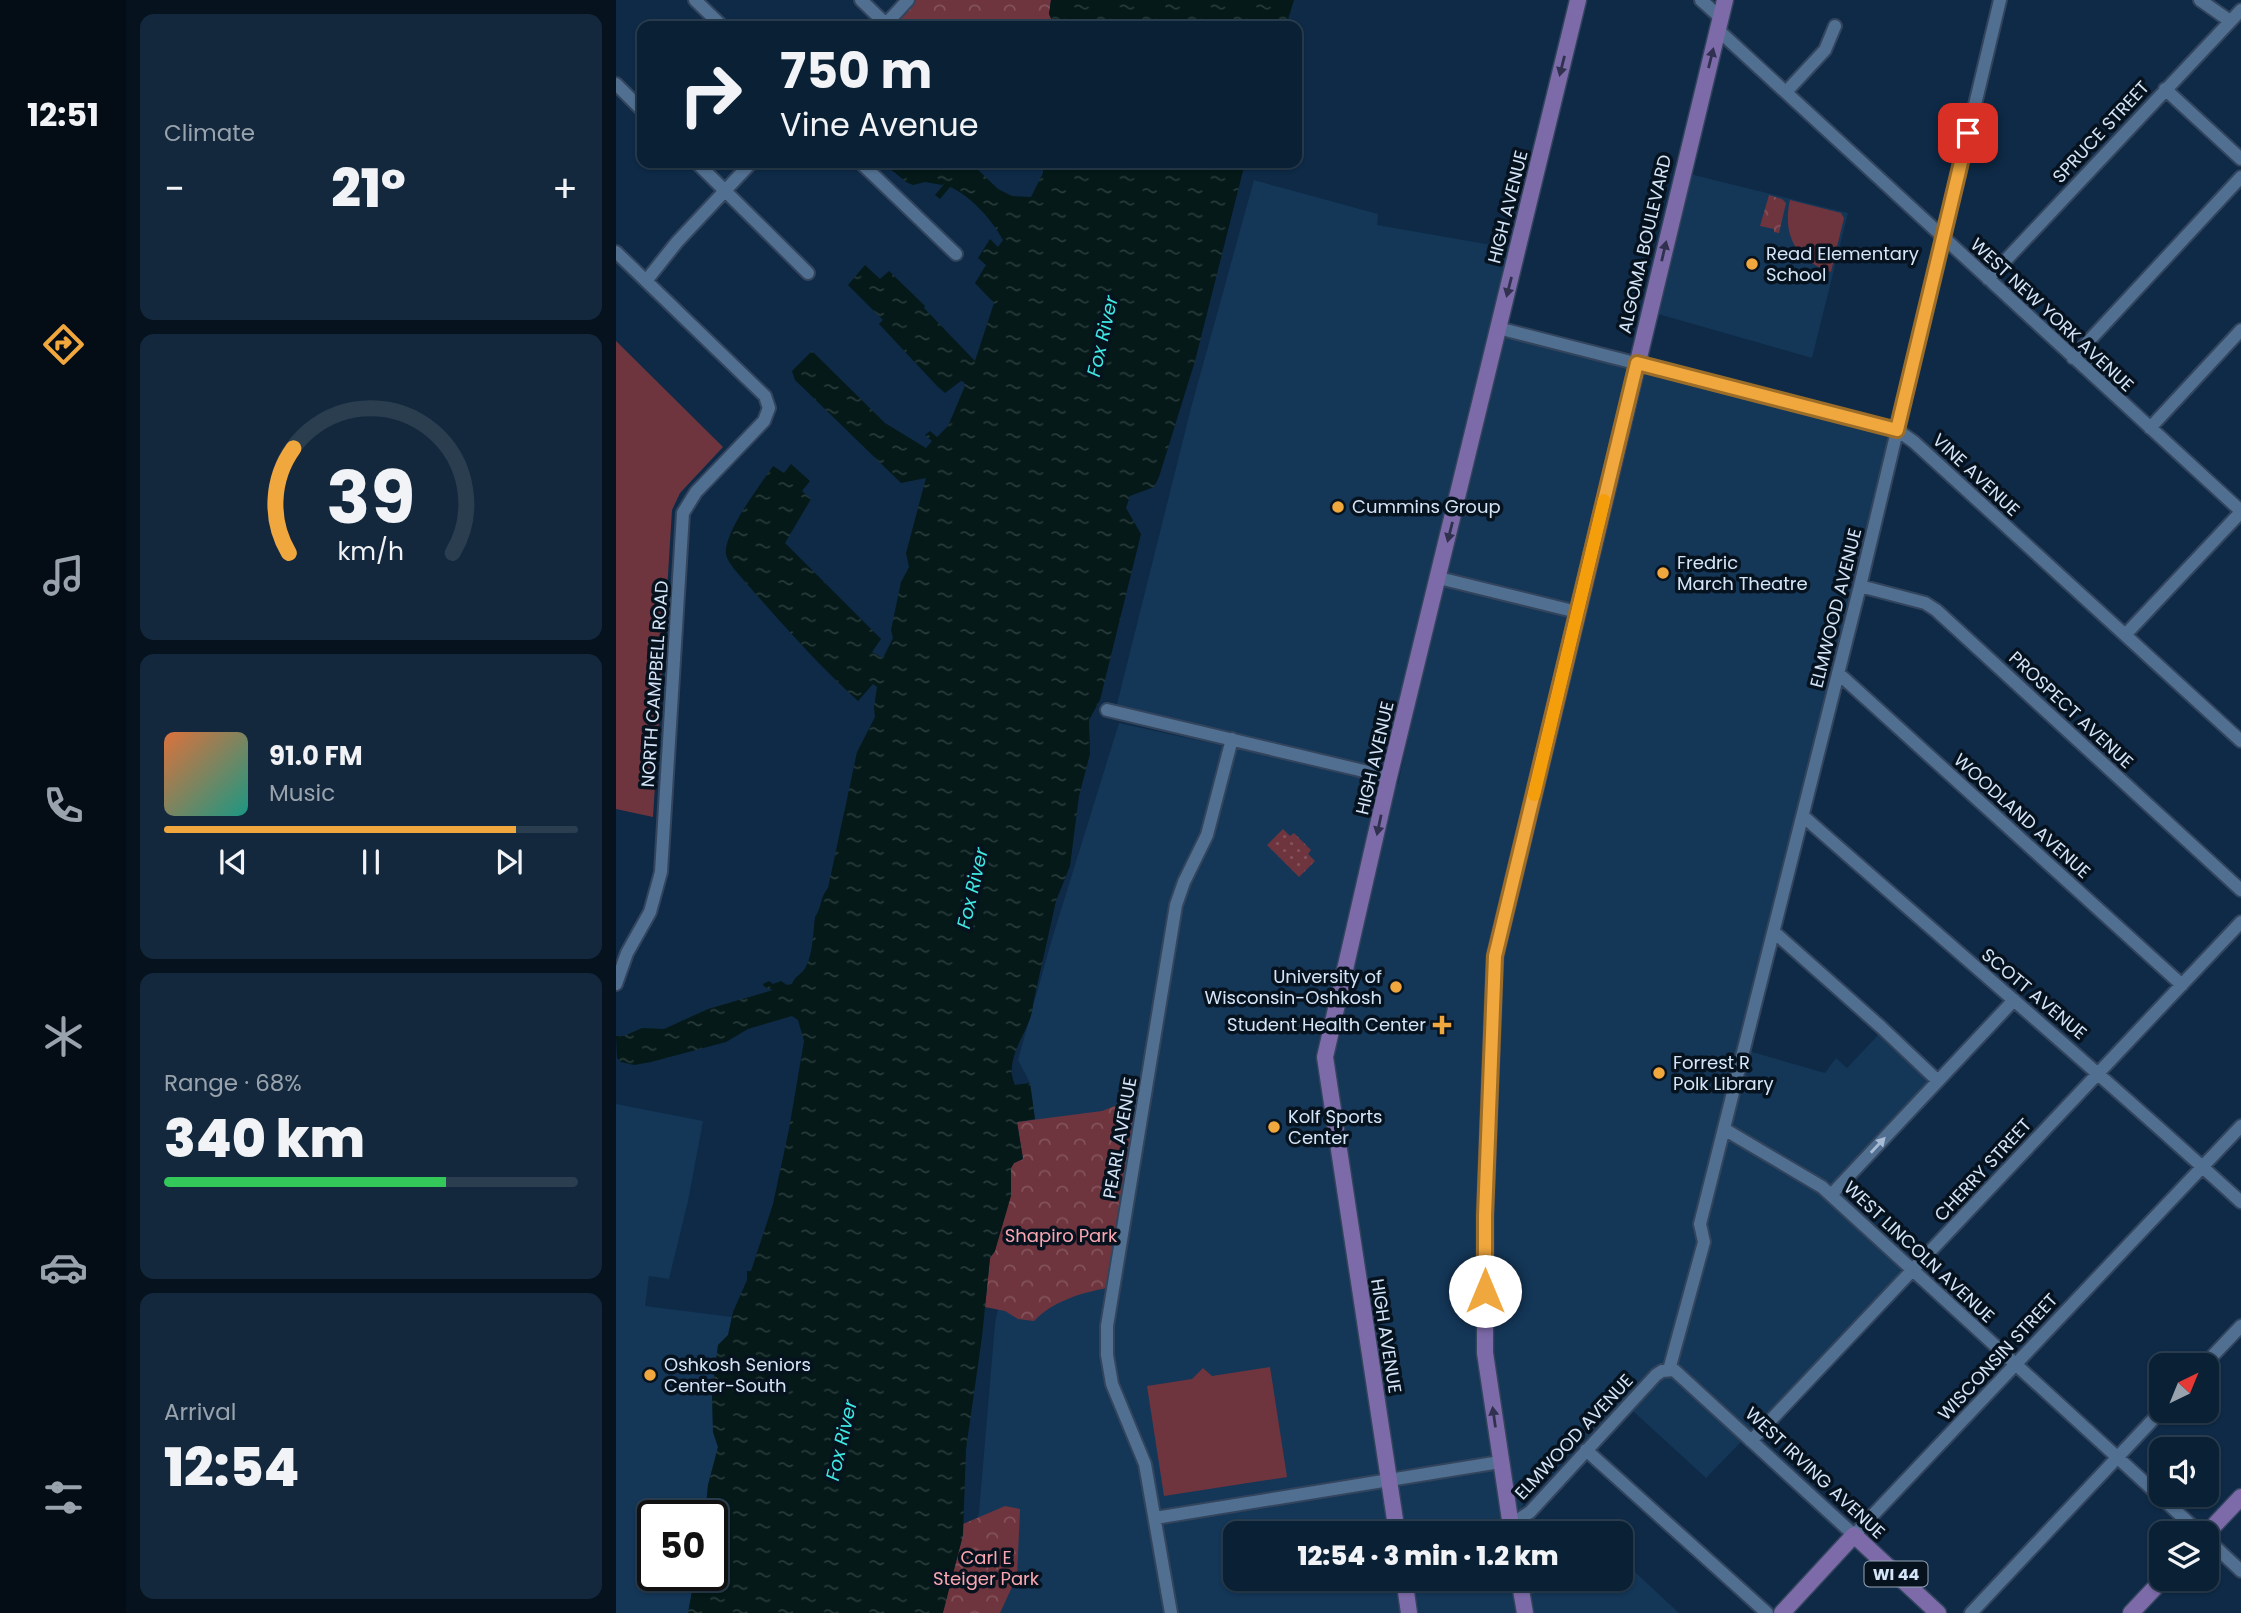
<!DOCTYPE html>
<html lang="en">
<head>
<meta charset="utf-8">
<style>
	body { margin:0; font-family:Poppins,sans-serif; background:#13283d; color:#f1f3f6; height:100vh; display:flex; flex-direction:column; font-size:26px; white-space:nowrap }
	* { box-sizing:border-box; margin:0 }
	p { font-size:23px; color:#99a3ad }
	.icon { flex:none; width:38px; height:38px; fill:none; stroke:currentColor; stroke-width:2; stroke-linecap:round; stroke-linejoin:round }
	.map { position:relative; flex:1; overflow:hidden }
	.panel { display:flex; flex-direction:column; gap:14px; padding:14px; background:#06121d; width:490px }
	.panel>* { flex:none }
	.top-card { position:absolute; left:21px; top:21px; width:665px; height:147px; border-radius:14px; box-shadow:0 2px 5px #0004,0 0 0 2px #2a3e50; background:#0a2035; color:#f1f3f6; overflow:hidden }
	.needle { width:46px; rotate:43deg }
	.buttons { position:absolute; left:1533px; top:1353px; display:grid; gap:14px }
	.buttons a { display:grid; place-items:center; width:70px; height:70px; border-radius:14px; background:#0a2035; box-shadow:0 2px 5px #0004,0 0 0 2px #2a3e50; font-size:35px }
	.speed { position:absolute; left:21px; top:1500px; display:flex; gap:14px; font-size:35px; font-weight:700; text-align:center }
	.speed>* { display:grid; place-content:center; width:91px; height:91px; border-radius:50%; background:#0a2035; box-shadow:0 2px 5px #0004,0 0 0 2px #2a3e50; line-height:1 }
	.speed .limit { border:4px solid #111; border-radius:10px; background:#fff; color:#111 }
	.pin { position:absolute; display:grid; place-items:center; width:60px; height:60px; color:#fff; margin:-30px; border-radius:14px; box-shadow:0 4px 10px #0006 }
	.me { position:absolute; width:77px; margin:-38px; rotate:0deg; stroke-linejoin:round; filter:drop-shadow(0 0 5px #0008) }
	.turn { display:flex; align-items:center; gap:24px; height:147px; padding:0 28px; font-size:32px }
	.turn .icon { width:91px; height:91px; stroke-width:2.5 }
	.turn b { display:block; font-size:49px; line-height:60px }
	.big { font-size:52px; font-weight:800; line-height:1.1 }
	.panel .widget { flex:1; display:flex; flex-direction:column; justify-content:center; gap:10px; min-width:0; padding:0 24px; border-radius:14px; background:#13283d }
	.panel .dial { align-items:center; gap:0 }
	.dial svg { height:182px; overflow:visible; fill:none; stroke:#2a3e50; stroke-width:7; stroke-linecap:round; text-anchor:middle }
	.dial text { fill:#f1f3f6; stroke:none }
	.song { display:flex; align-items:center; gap:21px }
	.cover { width:84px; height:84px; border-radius:10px; background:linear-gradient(135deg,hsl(20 70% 55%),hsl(170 70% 35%)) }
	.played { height:7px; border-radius:4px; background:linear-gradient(90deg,#f0a73e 85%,#2a3e50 85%) }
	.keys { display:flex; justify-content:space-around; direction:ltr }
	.heat { display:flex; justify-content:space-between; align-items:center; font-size:38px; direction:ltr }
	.charge { height:10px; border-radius:5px; background:linear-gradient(90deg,#34c759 68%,#2a3e50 0) }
	.trip { position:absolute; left:607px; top:1521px; width:410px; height:70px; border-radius:14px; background:#0a2035; box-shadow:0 2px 5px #0004,0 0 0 2px #2a3e50; font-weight:800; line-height:70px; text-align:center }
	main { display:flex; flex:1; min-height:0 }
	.tabs { display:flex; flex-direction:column; width:126px; justify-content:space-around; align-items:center; background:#040d15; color:#99a3ad }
	.tabs .icon { width:49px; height:49px }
	.tabs .current { color:#f0a73e }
	.tabs b { font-size:32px; color:#f1f3f6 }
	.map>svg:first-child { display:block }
</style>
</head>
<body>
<main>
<nav class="tabs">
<b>12:51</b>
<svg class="icon current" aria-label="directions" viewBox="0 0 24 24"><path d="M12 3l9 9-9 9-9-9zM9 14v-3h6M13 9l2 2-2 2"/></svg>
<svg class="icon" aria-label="music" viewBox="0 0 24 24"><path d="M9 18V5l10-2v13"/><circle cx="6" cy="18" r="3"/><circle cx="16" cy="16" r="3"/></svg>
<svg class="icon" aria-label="phone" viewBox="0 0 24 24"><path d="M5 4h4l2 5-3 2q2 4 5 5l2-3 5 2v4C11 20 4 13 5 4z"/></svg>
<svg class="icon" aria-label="climate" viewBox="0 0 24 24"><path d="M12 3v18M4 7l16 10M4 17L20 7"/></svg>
<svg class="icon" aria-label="car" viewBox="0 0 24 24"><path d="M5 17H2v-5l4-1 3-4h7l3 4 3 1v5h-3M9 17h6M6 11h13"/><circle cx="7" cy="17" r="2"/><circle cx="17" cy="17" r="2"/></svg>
<svg class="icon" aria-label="filters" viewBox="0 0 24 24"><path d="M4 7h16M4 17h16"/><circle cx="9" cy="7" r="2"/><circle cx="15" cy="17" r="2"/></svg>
</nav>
<section class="panel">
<div class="widget"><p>Climate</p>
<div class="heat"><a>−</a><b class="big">21°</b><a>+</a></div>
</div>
<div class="widget dial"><svg viewBox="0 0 100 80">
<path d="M14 69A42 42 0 1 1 86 69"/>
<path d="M14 69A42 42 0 0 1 16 23" stroke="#f0a73e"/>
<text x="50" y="56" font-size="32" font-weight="700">39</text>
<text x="50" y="72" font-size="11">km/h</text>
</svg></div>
<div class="widget">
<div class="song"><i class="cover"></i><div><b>91.0 FM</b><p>Music</p></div></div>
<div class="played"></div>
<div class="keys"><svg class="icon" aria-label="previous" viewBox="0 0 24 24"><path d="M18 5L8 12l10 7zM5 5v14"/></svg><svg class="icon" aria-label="pause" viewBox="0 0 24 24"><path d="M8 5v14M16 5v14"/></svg><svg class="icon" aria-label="next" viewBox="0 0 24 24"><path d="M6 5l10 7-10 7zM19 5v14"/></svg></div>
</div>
<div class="widget"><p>Range · 68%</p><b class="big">340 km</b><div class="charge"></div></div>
<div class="widget"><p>Arrival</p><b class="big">12:54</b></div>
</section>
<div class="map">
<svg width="1625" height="1613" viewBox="0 0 1625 1613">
	<defs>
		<pattern id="park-crowns" width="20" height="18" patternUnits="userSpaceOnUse" patternTransform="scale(1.75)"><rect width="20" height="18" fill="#6f353e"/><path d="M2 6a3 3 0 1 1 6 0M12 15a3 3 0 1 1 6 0" fill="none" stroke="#83525b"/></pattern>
		<pattern id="garden-dots" width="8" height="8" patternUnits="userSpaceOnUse" patternTransform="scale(1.75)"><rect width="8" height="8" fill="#6f353e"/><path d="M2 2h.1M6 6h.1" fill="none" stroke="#83525b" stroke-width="1.8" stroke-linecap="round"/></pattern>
		<pattern id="water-ripples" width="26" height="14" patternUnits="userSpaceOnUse" patternTransform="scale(1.75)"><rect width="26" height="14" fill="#041918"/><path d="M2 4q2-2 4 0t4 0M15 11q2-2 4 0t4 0" fill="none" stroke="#283a3a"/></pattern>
	</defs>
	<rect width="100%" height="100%" fill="#0e2a47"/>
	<path fill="#143657" d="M1074,174L1232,213L1196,358L1042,314Z
		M638,180L762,214L761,225L876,245L901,252L883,327L1268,432L1271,437L1267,461L1122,1048L1209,1073L1220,1058L1231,1068L1262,1035L1312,1081L1313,1083L1219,1186L1210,1199L1291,1270L1090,1478L1006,1401L906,1506L910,1533H620V1578H1004L1005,1559L1063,1613H340L363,1512L379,1324L419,1119L414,1083L402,1060L436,939L503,723L782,784L868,391L773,777L499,712L575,408Z
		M0,1104L87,1121L72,1201L53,1279L33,1276L29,1306L116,1317L112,1335L102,1345L96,1393L97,1432L102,1447L92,1485L89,1515L37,1516V1575H79L72,1613H0Z"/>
	<path fill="url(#park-crowns)" d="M292,0H435L433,14L438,25L272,26Z
		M1153,195L1166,199L1170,203L1163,233L1158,232V229L1144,226Z
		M499,1106L515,1107L526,1112L491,1288C465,1293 437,1301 418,1321L402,1319L389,1311L369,1307L374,1258L379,1251L395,1168L398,1163L407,1159L401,1122L486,1111Z
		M389,1506L404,1509L401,1576L384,1613H326L347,1535V1524Z"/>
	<path fill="url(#garden-dots)" d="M667,829L674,836L678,833L695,850L692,854L699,861L683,877L651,845Z"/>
	<path fill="#6f353e" d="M1174,200L1225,213L1228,218L1215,272C1180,260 1166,236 1174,200Z
		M0,341L107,447L64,493L56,510L37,817L0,809Z
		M654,1367L671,1477L548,1496L531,1386L576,1379L587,1368L596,1376Z"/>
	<path fill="url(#water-ripples)" d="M435,0H678L670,26H435L438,25L433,14Z
		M276,163H355L382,189L396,196L415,197L427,173V163H629L579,361L543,477L538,487L514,496L510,508L525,534L484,700L473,720L474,754L463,796L454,866L440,901L417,1004C416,1031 386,1056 399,1085L414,1083L419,1119L401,1122L407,1159L398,1163L395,1168V1196L379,1251L374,1258L366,1337L350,1449L347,1535L327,1613H72L79,1575H96V1516L89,1515L92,1485L102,1447L97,1432L96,1393L102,1345L112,1335L117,1312L131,1280V1271H135L157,1204L173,1129L188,1041L182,1020L176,1016L132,1029L110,1042L35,1062L18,1065L5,1062L1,1058L0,1036H8L26,1028L48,1029L92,1009L157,990L148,987L147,984L153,981L157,984L165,981L171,985L176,984C179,976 183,976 188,970C197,957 197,932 199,917C206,907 204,897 212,888L241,752L259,717L258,707L261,687L257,684L242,701C197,660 158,615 118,569C115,564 111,560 110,554C107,533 145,484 157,466L168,473L175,464L194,481L186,491L195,499L169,543L265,639L256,652L267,658L277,638L275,630L285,582L293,567L290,553L310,478L285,483L179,380L176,371L196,351L269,423L310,448L316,441L309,435L314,431L321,437L332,426L349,386L348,382L345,381L329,393L321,386L263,324L267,320L232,285L249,265L264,279L273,271L309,306L308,308L359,361L378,303L359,283L370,265L362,258L374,239L382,247L387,240C376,220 355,196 334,187L324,199L319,195L329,183L326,185L309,182L297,185L290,182L272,167Z"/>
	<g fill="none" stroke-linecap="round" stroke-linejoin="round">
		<g stroke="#33445d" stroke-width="16">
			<path id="minor" d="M79,0L106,26
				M245,0L272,26
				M1085,0L1105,18
				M1584,0L1614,21
				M268,26L292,0
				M1102,30L1625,511
				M0,84L26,110
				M1549,89L1625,159
				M1170,92L1209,50L1219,26
				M81,163L192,273
				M245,163L340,254
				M0,252L149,396L153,408L148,421L80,492L67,513L45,872L34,912L11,953L0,984
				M1372,279L1625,10
				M30,281L61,242L135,163
				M882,328L1281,430L1298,442L1625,741
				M1457,358L1625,177
				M1534,428L1625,330
				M823,578L961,612
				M1244,586L1309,603L1320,610L1625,890
				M1509,635L1625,512
				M1222,673L1566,985
				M491,710L773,777
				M1187,816C1333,945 1481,1070 1625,1202
				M1158,932L1265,1027L1322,1081
				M1108,1129L1206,1187L1584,1533
				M1215,1195L1398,1000
				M1588,1365L1625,1326
				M1053,1370L1088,1242L1084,1224L1244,586L1384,0
				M1135,1441L1625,922
				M970,1450L1151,1613
				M539,1518L884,1462
				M894,1525L914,1512L1040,1375L1046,1371L1058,1370L1238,1535L1625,1126
				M1591,1539L1625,1571
				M904,1587L919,1585L925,1578
				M555,1613L529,1464L496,1384L491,1355V1326L560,905L568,882L591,835L616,739
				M1355,1613L1546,1410"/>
		</g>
		<g stroke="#33445d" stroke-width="19">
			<path id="major" d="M781,1533L709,1057L773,777L962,0
				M896,1533L869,1353V1216L879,956L1109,0
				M1591,1533L1625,1497
				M788,1578L793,1613
				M903,1578L909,1613
				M1166,1613L1238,1535L1322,1613
				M1515,1613L1548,1578"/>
		</g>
		<use href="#minor" stroke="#516f90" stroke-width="12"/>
		<use href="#major" stroke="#7d6ba9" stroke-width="16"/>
	</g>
	<defs><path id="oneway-solid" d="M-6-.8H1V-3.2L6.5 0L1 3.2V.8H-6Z" transform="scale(1.75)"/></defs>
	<g fill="#30314f">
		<use href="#oneway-solid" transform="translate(1095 58) rotate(-76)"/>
		<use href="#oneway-solid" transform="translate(946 66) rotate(104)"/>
		<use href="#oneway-solid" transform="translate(1048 251) rotate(-77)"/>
		<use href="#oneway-solid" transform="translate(893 287) rotate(104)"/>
		<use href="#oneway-solid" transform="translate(834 532) rotate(104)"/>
		<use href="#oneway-solid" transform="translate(763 825) rotate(102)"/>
		<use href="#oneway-solid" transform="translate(878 1417) rotate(-98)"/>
	</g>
	<use fill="#a7bcd4" href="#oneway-solid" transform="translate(1262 1145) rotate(-47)"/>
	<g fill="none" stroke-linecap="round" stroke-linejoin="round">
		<g stroke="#9c6d28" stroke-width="18">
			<path id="route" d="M869,1291V1216L879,956L1021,363L1281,430L1352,133"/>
		</g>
		<use href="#route" stroke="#f0a73e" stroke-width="12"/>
		<path stroke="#f59e0b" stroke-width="12" d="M918,795L988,500"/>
	</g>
	<g fill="#f0a73e" stroke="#07121f" stroke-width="2.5">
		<circle cx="1136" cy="264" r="7"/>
		<circle cx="722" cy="507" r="7"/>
		<circle cx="1047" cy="573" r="7"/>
		<circle cx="780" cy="987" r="7"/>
		<path d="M822.5 1014.5h7v7h7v7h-7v7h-7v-7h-7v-7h7z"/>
		<circle cx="1043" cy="1073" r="7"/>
		<circle cx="658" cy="1127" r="7"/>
		<circle cx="34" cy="1375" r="7"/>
	</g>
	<g text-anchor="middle" stroke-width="7" stroke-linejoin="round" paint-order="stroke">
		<rect fill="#07121f" stroke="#97a6b7" stroke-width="2" x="1248.5" y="1561.5" width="63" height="25" rx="5"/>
		<g font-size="16" font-weight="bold" fill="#d5e5f8">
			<text x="1280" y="1580">WI 44</text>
		</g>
		<g font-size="18" fill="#d5e5f8" stroke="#07121f">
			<text transform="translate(1485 132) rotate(-47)" y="6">SPRUCE STREET</text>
			<text transform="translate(892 207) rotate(-76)" y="6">HIGH AVENUE</text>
			<text transform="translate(1029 244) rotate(-77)" y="6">ALGOMA BOULEVARD</text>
			<text transform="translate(1436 315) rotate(43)" y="6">WEST NEW YORK AVENUE</text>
			<text transform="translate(1360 475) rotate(43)" y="6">VINE AVENUE</text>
			<text transform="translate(1220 608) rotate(-76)" y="6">ELMWOOD AVENUE</text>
			<text transform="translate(39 684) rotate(-86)" y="6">NORTH CAMPBELL ROAD</text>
			<text transform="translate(1455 710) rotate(43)" y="6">PROSPECT AVENUE</text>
			<text transform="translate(759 758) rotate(-77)" y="6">HIGH AVENUE</text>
			<text transform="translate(1406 816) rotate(42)" y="6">WOODLAND AVENUE</text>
			<text transform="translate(1418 994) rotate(40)" y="6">SCOTT AVENUE</text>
			<text transform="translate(504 1138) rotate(-80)" y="6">PEARL AVENUE</text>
			<text transform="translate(1367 1170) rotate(-47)" y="6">CHERRY STREET</text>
			<text transform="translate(1303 1252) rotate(43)" y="6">WEST LINCOLN AVENUE</text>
			<text transform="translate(770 1336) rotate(81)" y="6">HIGH AVENUE</text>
			<text transform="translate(1382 1357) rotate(-47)" y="6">WISCONSIN STREET</text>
			<text transform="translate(958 1437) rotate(-47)" y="6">ELMWOOD AVENUE</text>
			<text transform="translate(1199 1473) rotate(43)" y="6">WEST IRVING AVENUE</text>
		</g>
		<g font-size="18" fill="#d5e5f8" stroke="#07121f" text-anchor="start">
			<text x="1150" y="260">Read Elementary<tspan x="1150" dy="21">School</tspan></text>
			<text x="736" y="513">Cummins Group</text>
			<text x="1061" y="569">Fredric<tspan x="1061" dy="21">March Theatre</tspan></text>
			<text x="766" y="983" text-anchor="end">University of<tspan x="766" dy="21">Wisconsin-Oshkosh</tspan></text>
			<text x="810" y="1031" text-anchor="end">Student Health Center</text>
			<text x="1057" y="1069">Forrest R<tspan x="1057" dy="21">Polk Library</tspan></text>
			<text x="672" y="1123">Kolf Sports<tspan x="672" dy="21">Center</tspan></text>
			<text x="48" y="1371">Oshkosh Seniors<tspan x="48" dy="21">Center-South</tspan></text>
		</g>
		<g font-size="18" fill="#fba7b1" stroke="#07121f">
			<text x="445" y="1242">Shapiro Park</text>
			<text x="370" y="1564">Carl E<tspan x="370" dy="21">Steiger Park</tspan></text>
		</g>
		<g font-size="19" font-style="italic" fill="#3fe8e3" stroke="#07121f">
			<text transform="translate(486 336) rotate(-77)" y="7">Fox River</text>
			<text transform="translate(356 888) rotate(-77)" y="7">Fox River</text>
			<text transform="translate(225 1440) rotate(-77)" y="7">Fox River</text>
		</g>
	</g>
</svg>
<div class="buttons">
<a><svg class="needle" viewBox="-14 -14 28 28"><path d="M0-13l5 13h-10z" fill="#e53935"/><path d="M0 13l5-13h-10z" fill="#99a3ad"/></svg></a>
<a><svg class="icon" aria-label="sound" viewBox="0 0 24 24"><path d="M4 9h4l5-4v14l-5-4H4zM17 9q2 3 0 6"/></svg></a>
<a><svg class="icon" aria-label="layers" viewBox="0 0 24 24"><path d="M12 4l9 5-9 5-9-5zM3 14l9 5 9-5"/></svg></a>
</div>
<div class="speed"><div class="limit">50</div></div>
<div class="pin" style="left:1352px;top:133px;background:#d93025"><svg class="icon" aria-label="arrive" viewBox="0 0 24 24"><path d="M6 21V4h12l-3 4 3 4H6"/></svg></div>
<svg class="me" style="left:869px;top:1291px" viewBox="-20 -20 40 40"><circle r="19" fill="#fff"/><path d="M0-13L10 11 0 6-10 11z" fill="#f0a73e"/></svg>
<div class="trip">12:54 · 3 min · 1.2 km</div>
<div class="top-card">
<div class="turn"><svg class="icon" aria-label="right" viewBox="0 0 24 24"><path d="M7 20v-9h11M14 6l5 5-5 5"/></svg><div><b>750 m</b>Vine Avenue</div></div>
</div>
</div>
</main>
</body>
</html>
